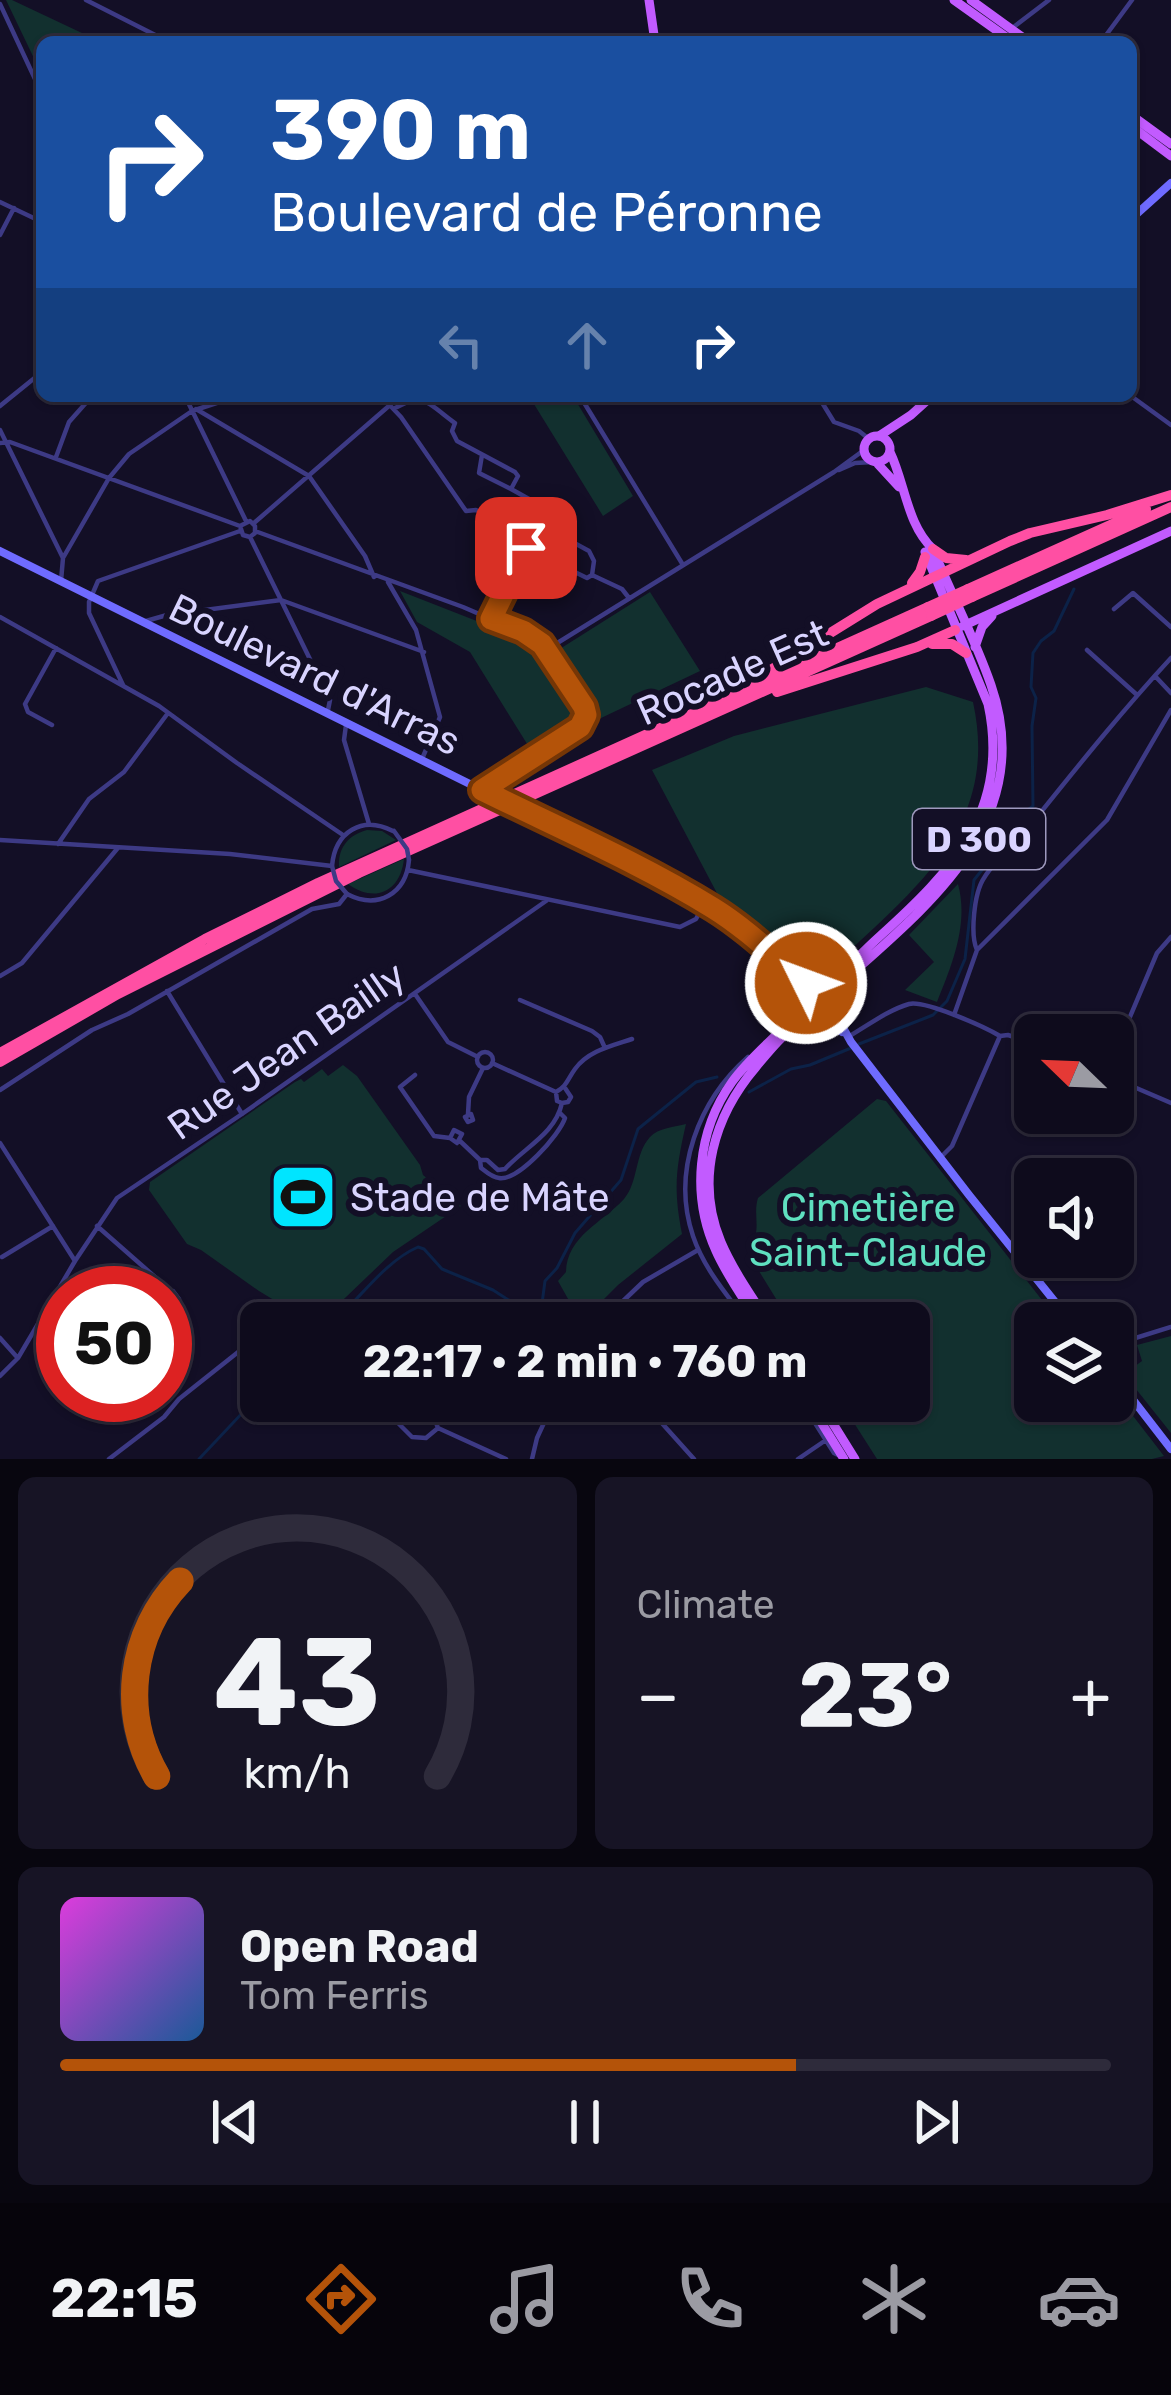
<!DOCTYPE html>
<html lang="en">
<head>
<meta charset="utf-8">
<style>
	body { margin:0; font-family:Rubik,sans-serif; background:#171425; color:#f1f3f6; height:100vh; display:flex; flex-direction:column; font-size:45px; white-space:nowrap }
	* { box-sizing:border-box; margin:0 }
	p { font-size:39px; color:#9b9ba3 }
	.icon { flex:none; width:66px; height:66px; fill:none; stroke:currentColor; stroke-width:2; stroke-linecap:round; stroke-linejoin:round }
	.map { position:relative; height:1459px; overflow:hidden }
	.side { display:flex; flex-direction:column; gap:18px; padding:18px; background:#08060f; flex:1 }
	.side>* { flex:none }
	.guide { position:absolute; left:36px; top:36px; width:1101px; height:366px; border-radius:18px; box-shadow:0 3px 9px #0004,0 0 0 3px #2e2b3b; background:#1a4fa0; color:#fff; overflow:hidden }
	.needle { width:78px; rotate:293deg }
	.fabs { position:absolute; left:1014px; top:1014px; display:grid; gap:24px }
	.fabs a { display:grid; place-items:center; width:120px; height:120px; border-radius:18px; background:#0e0b1c; box-shadow:0 3px 9px #0004,0 0 0 3px #2e2b3b; font-size:60px }
	.speed { position:absolute; left:36px; top:1266px; display:flex; gap:24px; font-size:60px; font-weight:700; text-align:center }
	.speed>* { display:grid; place-content:center; width:156px; height:156px; border-radius:50%; background:#0e0b1c; box-shadow:0 3px 9px #0004,0 0 0 3px #2e2b3b; line-height:1 }
	.speed .limit { border:18px solid #d22; background:#fff; color:#111 }
	.pin { position:absolute; display:grid; place-items:center; width:102px; height:102px; color:#fff; margin:-51px; border-radius:24px; box-shadow:0 6px 18px #0006 }
	.me { position:absolute; width:132px; margin:-66px; rotate:312deg; stroke-linejoin:round; filter:drop-shadow(0 0 9px #0008) }
	.turn { display:flex; align-items:center; gap:42px; height:252px; padding:0 36px; font-size:54px }
	.turn .icon { width:156px; height:156px; stroke-width:2.5 }
	.turn b { display:block; font-size:84px; line-height:102px }
	.lanes { display:flex; align-items:center; height:114px; padding:0 36px; background:#0003; justify-content:center; gap:60px; direction:ltr }
	.lanes .off { opacity:.35 }
	.big { font-size:90px; font-weight:700; line-height:1.1 }
	.side .tile { flex:1; display:flex; flex-direction:column; justify-content:center; gap:18px; min-width:0; padding:0 42px; border-radius:18px; background:#171425 }
	.side .dial { align-items:center; gap:0 }
	.dial svg { height:312px; overflow:visible; fill:none; stroke:#2e2b3b; stroke-width:7; stroke-linecap:round; text-anchor:middle }
	.dial text { fill:#f1f3f6; stroke:none }
	.song { display:flex; align-items:center; gap:36px }
	.cover { width:144px; height:144px; border-radius:18px; background:linear-gradient(135deg,hsl(300 70% 55%),hsl(210 70% 35%)) }
	.played { height:12px; border-radius:6px; background:linear-gradient(90deg,#b45309 70%,#2e2b3b 70%) }
	.keys { display:flex; justify-content:space-around; direction:ltr }
	.heat { display:flex; justify-content:space-between; align-items:center; font-size:66px; direction:ltr }
	.side .tiles { flex:1; display:grid; gap:18px; grid-template-columns:1fr 1fr }
	.tile:last-child { grid-column:span 2 }
	.trip { position:absolute; left:240px; top:1302px; width:690px; height:120px; border-radius:18px; background:#0e0b1c; box-shadow:0 3px 9px #0004,0 0 0 3px #2e2b3b; font-weight:700; line-height:120px; text-align:center }
	.menu { display:flex; height:192px; justify-content:space-around; align-items:center; background:#06040b; color:#9b9ba3 }
	.menu .icon { width:84px; height:84px }
	.menu .selected { color:#b45309 }
	.menu b { font-size:54px; color:#f1f3f6 }
	.map>svg:first-child { display:block }
</style>
</head>
<body>
<div class="map">
<svg width="1171" height="1459" viewBox="0 0 1171 1459">
	<rect width="100%" height="100%" fill="#130f26"/>
	<path fill="#12302f" d="M6,0H12L101,42H42V75Z
		M529,396H573L633,496L603,516Z
		M400,591L520,638L537,652L578,713L577,718L529,747L470,652L417,622Z
		M650,592L700,671L599,719L555,652Z
		M926,687L973,702C999,821 923,882 844,956L835,948L798,950L789,956L719,897L652,770L734,736Z
		M367,830L382,831L396,840L339,867C338,848 348,835 367,830Z
		M404,859C400,893 374,903 348,884Z
		M958,884C969,924 952,965 937,1002L905,990L934,962L909,935Z
		M343,1065L357,1076L420,1165L423,1175L461,1206L393,1252L321,1321H316L287,1308L259,1291L201,1250L187,1244L149,1190L150,1182L295,1082L301,1079L304,1082L322,1069L328,1076Z
		M877,1099L886,1101L1060,1323H1035V1401H1113V1390L1164,1456L1152,1459H877L840,1401H909V1323H791L751,1258C750,1247 753,1243 756,1233C758,1221 754,1211 758,1198Z
		M686,1124C676,1168 673,1188 682,1234L618,1285L581,1322L558,1281L566,1272C567,1236 602,1223 624,1199C639,1181 634,1155 650,1137C658,1128 675,1127 686,1124Z
		M1171,1336V1433L1124,1374L1142,1361L1137,1345Z"/>
	<g fill="none" stroke-linecap="round" stroke-linejoin="round">
		<path stroke="#0c2248" stroke-width="3" d="M859,1044L933,1015L947,1001L965,959L974,880L1008,837L1021,815L1033,806L1032,726L1036,698L1031,687L1033,653L1041,641L1054,631L1074,589
			M749,1092L791,1069L810,1065L851,1048
			M332,1323C360,1299 384,1262 418,1247L424,1249L442,1269L493,1290L521,1308L541,1311L545,1281L557,1268L575,1233L621,1180L638,1129L696,1082L717,1077
			M199,1459L261,1393"/>
		<path stroke="#3d3a85" stroke-width="4.5" d="M86,0L169,42
			M0,4L42,94
			M1011,29L1049,0
			M1101,42L1132,0
			M0,202L42,222
			M0,235L14,208
			M185,396L246,521
			M381,396L401,417L466,511L476,510L521,531L525,548L491,619
			M580,396L683,565
			M818,396L834,422L859,431L869,439
			M1131,396L1171,425
			M0,406L42,372
			M395,408L416,398C430,401 443,415 455,423L452,431L457,441L515,472L518,476L511,489L529,499L535,509L533,516L550,525L556,533L589,551L594,561L592,575L622,589L629,598
			M196,409L309,476L365,556L374,577
			M0,430L63,558L61,581
			M0,443L10,442L240,526L250,521L255,526V533L250,537L243,535L240,526
			M482,455L479,473L511,489
			M56,457L69,422L92,396
			M839,470L855,463L873,462
			M254,523L390,405
			M255,531L463,607L535,638L584,707L586,715L580,727L482,790
			M250,537L330,700L328,710
			M528,549L587,578L592,575
			M63,558L109,478L129,454L192,411L238,396
			M388,582L416,630L440,717L422,759
			M1114,609L1133,593L1171,627
			M0,617L159,706L237,763L343,835
			M146,621L167,615L281,600L424,652
			M546,650L834,472L864,450
			M1087,650L1136,694
			M1155,676L1171,693
			M123,685L89,613V602L98,581L240,531
			M52,725L28,712L25,704L56,648
			M346,725L344,740L369,824
			M0,840L230,854L332,866C335,832 362,815 393,831
			M58,844L89,799L124,772L168,713
			M408,870L680,927L696,919L704,904
			M977,950L1107,820L1171,710
			M0,976L22,963L117,849
			M167,991L242,1114
			M415,994L448,1042L478,1057
			M520,1000L592,1031L600,1037L605,1048
			M954,1015L977,950C970,935 974,893 984,878C997,857 1017,841 1033,822C1078,766 1122,711 1171,658
			M848,1037C867,1026 888,1010 909,1004C925,1000 985,1027 1000,1036L1008,1035L1035,1044
			M477 1060a8 8 0 1 1 16 0a8 8 0 1 1-16 0Z
			M748,1057C699,1100 671,1171 693,1236C704,1269 728,1296 748,1323
			M1113,1057L1157,953L1171,937
			M492,1063L556,1092
			M415,1075L400,1087L434,1136L450,1138L457,1143L462,1134L454,1130L450,1138
			M1113,1078L1171,1103
			M565,1088L571,1097L568,1102L562,1103L557,1101L556,1092C567,1086 567,1080 575,1069C588,1051 611,1046 632,1039
			M0,1090L92,1030L128,1014L312,909L339,904L347,894C378,910 406,894 409,860
			M468,1114L469,1097L483,1068
			M471,1114L473,1120L468,1122L465,1117Z
			M460,1141L480,1160H487L498,1170L505,1169C525,1147 555,1134 562,1103
			M0,1143L75,1261
			M941,1157L952,1146L1000,1036
			M480,1160L481,1168C486,1172 493,1178 499,1178C519,1181 560,1134 565,1118L560,1113
			M97,1226L171,1291
			M2,1257L53,1226
			M165,1296L173,1291L179,1299L174,1305L165,1300
			M546,1317L554,1323
			M275,1323L277,1321
			M470,1323L478,1310L484,1309
			M600,1323L643,1282L698,1250
			M0,1338L16,1356
			M1113,1345L1171,1327
			M0,1376L18,1358L75,1261L117,1198L242,1114L546,901
			M376,1401L412,1437L426,1438L438,1428
			M436,1401L433,1415L438,1428L506,1459
			M642,1401L694,1459
			M801,1401L834,1453L838,1455
			M109,1459L164,1417L179,1399L261,1334
			M532,1459L537,1438L554,1401
			M798,1459L826,1440"/>
		<path stroke="#6f6bff" stroke-width="8" d="M1131,219L1171,183
			M0,551L490,794
			M522,810C587,842 654,871 716,910C751,932 778,963 812,986
			M793,977L803,994
			M832,1008L851,1042L969,1195L1072,1323
			M822,1017L842,1032
			M1113,1374L1171,1449"/>
		<path stroke="#c25bff" stroke-width="9" d="M649,0L655,42
			M954,0L1013,42
			M971,0L1029,42
			M1131,115L1171,144
			M1131,126L1171,156
			M864 449a13 13 0 1 1 26 0a13 13 0 1 1-26 0Z
			M879,436L911,415L932,396
			M876,462L899,487
			M963,626L1171,531
			M975,647L982,627L992,616
			M801 1002a16 16 0 1 1 32 0a16 16 0 1 1-32 0Z
			M825,988C844,972 861,953 880,936C952,871 1011,810 988,704L925,552
			M832,996L840,984C929,905 1038,820 991,685C975,638 951,594 933,549C907,525 905,483 890,452
			M759,1323C744,1299 727,1276 716,1251C691,1196 697,1131 732,1082C752,1054 781,1034 802,1007
			M769,1323C752,1297 733,1270 721,1242C695,1180 714,1116 756,1067C771,1049 789,1026 811,1017
			M808,1401L844,1459
			M819,1401L855,1459"/>
		<path stroke="#ff4fa3" stroke-width="10" d="M933,549L946,558L966,560
			M912,583L920,572L925,557
			M968,589L1146,509
			M972,597L1171,507
			M932,644H952L966,653
			M769,671L877,604L1010,541L1030,533L1107,515L1171,495
			M777,692L917,647L955,630
			M0,1053L205,939L318,883L928,607
			M0,1062L118,994L359,873L931,616"/>
		<path stroke="#3d3a85" stroke-width="4.5" d="M394,831L407,849L409,860
			M332,866L336,881L347,894"/>
		<path stroke="#6f6bff" stroke-width="8" d="M490,794L522,810"/>
		<path stroke="#ff4fa3" stroke-width="10" d="M928,607L968,589
			M931,616L972,597"/>
	</g>
	<g fill="none" stroke-linecap="round" stroke-linejoin="round">
		<g stroke="#753606" stroke-width="30">
			<path id="route" d="M526,548L491,619L523,631L542,644L584,707L586,715L580,727L482,790C559,828 640,863 713,908C747,929 775,957 806,983"/>
		</g>
		<use href="#route" stroke="#b45309" stroke-width="21"/>
	</g>
	<defs>
		<g id="stadium-square" transform="scale(3.45)"><rect x="-9" y="-9" width="18" height="18" rx="4" fill="#00e5ff" stroke="#130f26"/><path d="M0-5a6.5 5 0 1 0 0 10a6.5 5 0 1 0 0-10ZM-3.5-1.8h7v3.6h-7Z" fill="#111"/></g>
	</defs>
	<g fill-rule="evenodd">
		<use href="#stadium-square" x="303" y="1197"/>
	</g>
	<g text-anchor="middle" stroke-width="12" stroke-linejoin="round" paint-order="stroke">
		<rect fill="#130f26" stroke="#9e99be" stroke-width="3" x="913" y="809" width="132" height="60" rx="9"/>
		<g font-size="36" font-weight="bold" fill="#d9d4ff">
			<text x="979" y="852">D 300</text>
		</g>
		<g font-size="39" fill="#d9d4ff" stroke="#130f26">
			<text transform="translate(732 672) rotate(-24)" y="14">Rocade Est</text>
			<text transform="translate(315 674) rotate(26)" y="14">Boulevard d'Arras</text>
			<text transform="translate(286 1050) rotate(-35)" y="14">Rue Jean Bailly</text>
		</g>
		<g font-size="39" fill="#d9d4ff" stroke="#130f26" text-anchor="start">
			<text x="350" y="1211">Stade de Mâte</text>
		</g>
		<g font-size="39" fill="#5fe0c0" stroke="#130f26">
			<text x="868" y="1221">Cimetière<tspan x="868" dy="45">Saint-Claude</tspan></text>
		</g>
	</g>
</svg>
<div class="fabs">
<a><svg class="needle" viewBox="-14 -14 28 28"><path d="M0-13l5 13h-10z" fill="#e53935"/><path d="M0 13l5-13h-10z" fill="#9b9ba3"/></svg></a>
<a><svg class="icon" aria-label="sound" viewBox="0 0 24 24"><path d="M4 9h4l5-4v14l-5-4H4zM17 9q2 3 0 6"/></svg></a>
<a><svg class="icon" aria-label="layers" viewBox="0 0 24 24"><path d="M12 4l9 5-9 5-9-5zM3 14l9 5 9-5"/></svg></a>
</div>
<div class="speed"><div class="limit">50</div></div>
<div class="pin" style="left:526px;top:548px;background:#d93025"><svg class="icon" aria-label="arrive" viewBox="0 0 24 24"><path d="M6 21V4h12l-3 4 3 4H6"/></svg></div>
<svg class="me" style="left:806px;top:983px" viewBox="-20 -20 40 40"><circle r="17" fill="#b45309" stroke="#fff" stroke-width="3"/><path d="M0-11L8 9 0 5-8 9z" fill="#fff"/></svg>
<div class="trip">22:17 · 2 min · 760 m</div>
<div class="guide">
<div class="turn"><svg class="icon" aria-label="right" viewBox="0 0 24 24"><path d="M7 20v-9h11M14 6l5 5-5 5"/></svg><div><b>390 m</b>Boulevard de Péronne</div></div>
<div class="lanes"><svg class="icon off" aria-label="left" viewBox="0 0 24 24"><path d="M17 20v-9H6M10 6l-5 5 5 5"/></svg><svg class="icon off" aria-label="ahead" viewBox="0 0 24 24"><path d="M12 20V5M6 11l6-6 6 6"/></svg><svg class="icon" aria-label="right" viewBox="0 0 24 24"><path d="M7 20v-9h11M14 6l5 5-5 5"/></svg></div>
</div>
</div>
<section class="side">
<div class="tiles">
<div class="tile dial"><svg viewBox="0 0 100 80">
<path d="M14 69A42 42 0 1 1 86 69"/>
<path d="M14 69A42 42 0 0 1 20 19" stroke="#b45309"/>
<text x="50" y="56" font-size="32" font-weight="700">43</text>
<text x="50" y="72" font-size="11">km/h</text>
</svg></div>
<div class="tile"><p>Climate</p>
<div class="heat"><a>−</a><b class="big">23°</b><a>+</a></div>
</div>
<div class="tile">
<div class="song"><i class="cover"></i><div><b>Open Road</b><p>Tom Ferris</p></div></div>
<div class="played"></div>
<div class="keys"><svg class="icon" aria-label="previous" viewBox="0 0 24 24"><path d="M18 5L8 12l10 7zM5 5v14"/></svg><svg class="icon" aria-label="pause" viewBox="0 0 24 24"><path d="M8 5v14M16 5v14"/></svg><svg class="icon" aria-label="next" viewBox="0 0 24 24"><path d="M6 5l10 7-10 7zM19 5v14"/></svg></div>
</div>
</div>
</section>
<nav class="menu">
<b>22:15</b>
<svg class="icon selected" aria-label="directions" viewBox="0 0 24 24"><path d="M12 3l9 9-9 9-9-9zM9 14v-3h6M13 9l2 2-2 2"/></svg>
<svg class="icon" aria-label="music" viewBox="0 0 24 24"><path d="M9 18V5l10-2v13"/><circle cx="6" cy="18" r="3"/><circle cx="16" cy="16" r="3"/></svg>
<svg class="icon" aria-label="phone" viewBox="0 0 24 24"><path d="M5 4h4l2 5-3 2q2 4 5 5l2-3 5 2v4C11 20 4 13 5 4z"/></svg>
<svg class="icon" aria-label="climate" viewBox="0 0 24 24"><path d="M12 3v18M4 7l16 10M4 17L20 7"/></svg>
<svg class="icon" aria-label="car" viewBox="0 0 24 24"><path d="M5 17H2v-5l4-1 3-4h7l3 4 3 1v5h-3M9 17h6M6 11h13"/><circle cx="7" cy="17" r="2"/><circle cx="17" cy="17" r="2"/></svg>
</nav>
</body>
</html>
